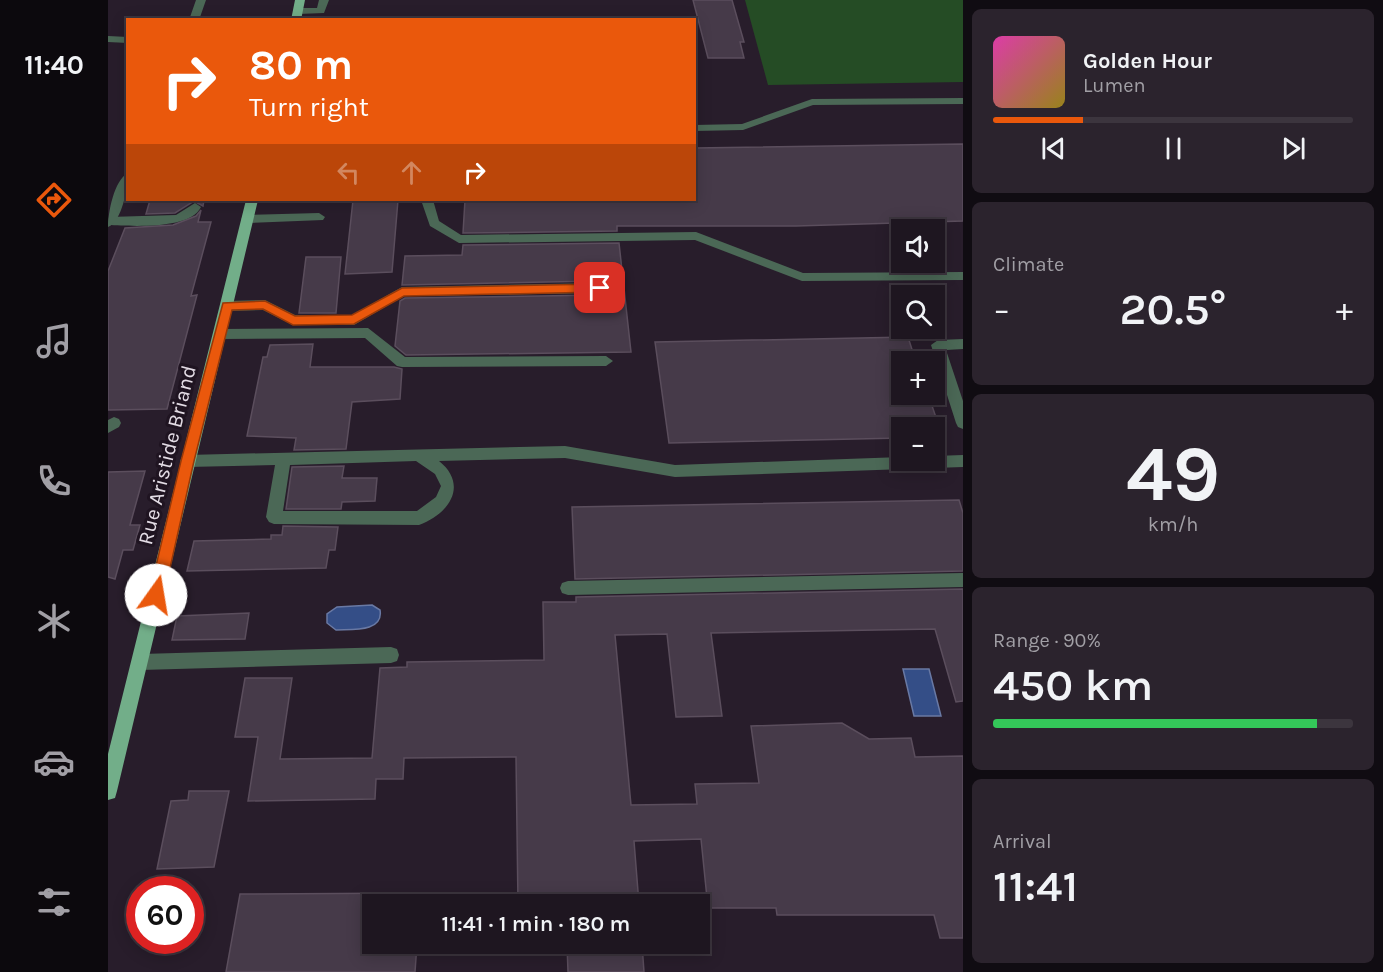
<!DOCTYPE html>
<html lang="en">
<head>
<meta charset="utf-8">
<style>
	body { margin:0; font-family:Karla,sans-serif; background:#2b232d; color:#f1f3f6; height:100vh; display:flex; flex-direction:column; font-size:22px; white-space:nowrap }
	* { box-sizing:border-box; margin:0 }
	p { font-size:20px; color:#a19fa5 }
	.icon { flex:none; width:33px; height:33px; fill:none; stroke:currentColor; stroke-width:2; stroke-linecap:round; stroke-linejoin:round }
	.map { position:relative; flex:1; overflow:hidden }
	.details { display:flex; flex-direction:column; gap:9px; padding:9px; background:#100c12; width:420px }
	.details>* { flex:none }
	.banner { position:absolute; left:18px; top:18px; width:570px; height:183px; border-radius:0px; box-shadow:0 3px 15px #0003,0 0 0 2px #3c353e; background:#ea580c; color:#fff; overflow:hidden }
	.fabs { position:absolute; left:783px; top:219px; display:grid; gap:12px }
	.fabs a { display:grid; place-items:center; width:54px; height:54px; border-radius:0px; background:#1e1620; box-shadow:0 3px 15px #0003,0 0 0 2px #3c353e; font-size:30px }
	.speed { position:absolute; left:18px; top:876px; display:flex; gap:12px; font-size:30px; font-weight:700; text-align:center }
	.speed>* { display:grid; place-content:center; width:78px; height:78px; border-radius:50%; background:#1e1620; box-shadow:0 3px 15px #0003,0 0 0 2px #3c353e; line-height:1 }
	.speed .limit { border:9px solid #d22; background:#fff; color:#111 }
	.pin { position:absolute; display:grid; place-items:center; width:51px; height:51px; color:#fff; margin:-26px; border-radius:12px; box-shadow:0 3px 9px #0006 }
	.me { position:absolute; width:66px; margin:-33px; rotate:13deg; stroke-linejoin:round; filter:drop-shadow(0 0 4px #0008) }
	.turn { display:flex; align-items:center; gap:21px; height:126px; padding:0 24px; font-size:27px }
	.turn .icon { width:78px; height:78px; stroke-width:2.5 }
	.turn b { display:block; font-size:42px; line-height:51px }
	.lanes { display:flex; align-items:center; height:57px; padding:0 24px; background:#0003; justify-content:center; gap:30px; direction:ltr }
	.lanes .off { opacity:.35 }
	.big { font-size:45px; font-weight:600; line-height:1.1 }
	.details .widget { flex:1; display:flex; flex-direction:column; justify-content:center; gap:9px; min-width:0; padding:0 21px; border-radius:9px; background:#2b232d }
	.details .dial { align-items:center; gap:0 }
	.dial b { font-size:78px; line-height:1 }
	.song { display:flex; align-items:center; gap:18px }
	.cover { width:72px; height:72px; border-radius:9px; background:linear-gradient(135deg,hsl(320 70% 55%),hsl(50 70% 35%)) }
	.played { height:6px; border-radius:3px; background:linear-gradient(90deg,#ea580c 25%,#3c353e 25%) }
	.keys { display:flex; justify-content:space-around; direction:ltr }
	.heat { display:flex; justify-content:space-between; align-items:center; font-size:33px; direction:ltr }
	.charge { height:9px; border-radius:4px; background:linear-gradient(90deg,#34c759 90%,#3c353e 0) }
	.trip { position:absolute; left:254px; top:894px; width:348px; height:60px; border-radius:0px; background:#1e1620; box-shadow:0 3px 15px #0003,0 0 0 2px #3c353e; font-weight:600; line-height:60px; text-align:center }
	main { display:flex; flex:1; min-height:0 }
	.menu { display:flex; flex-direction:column; width:108px; justify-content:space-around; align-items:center; background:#0c090d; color:#a19fa5 }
	.menu .icon { width:42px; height:42px }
	.menu .on { color:#ea580c }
	.menu b { font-size:27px; color:#f1f3f6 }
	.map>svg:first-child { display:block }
</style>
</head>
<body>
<main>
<nav class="menu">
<b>11:40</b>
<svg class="icon on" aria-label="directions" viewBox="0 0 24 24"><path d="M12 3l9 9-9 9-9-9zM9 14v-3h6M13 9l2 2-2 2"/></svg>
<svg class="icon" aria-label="music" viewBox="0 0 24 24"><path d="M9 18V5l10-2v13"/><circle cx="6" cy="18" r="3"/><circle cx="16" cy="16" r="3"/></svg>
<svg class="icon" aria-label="phone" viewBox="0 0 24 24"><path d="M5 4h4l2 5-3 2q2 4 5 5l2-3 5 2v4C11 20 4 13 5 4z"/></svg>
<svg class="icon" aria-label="climate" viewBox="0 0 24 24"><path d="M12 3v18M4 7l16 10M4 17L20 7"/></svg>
<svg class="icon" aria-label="car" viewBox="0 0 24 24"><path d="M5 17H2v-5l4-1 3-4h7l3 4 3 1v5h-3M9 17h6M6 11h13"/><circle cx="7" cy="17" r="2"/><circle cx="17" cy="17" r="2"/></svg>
<svg class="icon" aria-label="filters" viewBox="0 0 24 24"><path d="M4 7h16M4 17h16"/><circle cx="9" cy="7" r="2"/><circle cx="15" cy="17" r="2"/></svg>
</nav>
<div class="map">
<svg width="855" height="972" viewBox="0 0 855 972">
	<rect width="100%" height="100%" fill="#281d2b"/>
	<path fill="#254c25" d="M637,0H855V82L660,85Z"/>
	<path fill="#344e87" stroke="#6979a4" stroke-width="1.5" d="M264,605L272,610C276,633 242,629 228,630L219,623V614L229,607Z
		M795,669H821L833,716H806Z"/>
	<path fill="#463a49" stroke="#5b4e5d" stroke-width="1.5" d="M585,0H624L636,42H632L636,58H600Z
		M855,144V221L688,226H509V231L355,233L357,200H586V148Z
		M42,200H96L95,206L86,201L67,213L38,214Z
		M245,200H290L284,272L237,274Z
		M93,210L90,222H103L83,296L89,295L59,409L0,410V271L17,228L65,225L88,216Z
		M511,243L523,352L298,355L287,346L292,301L297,298L492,295L500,288L492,281L294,285L297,256L354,255L355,245Z
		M198,257H233L228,313H191Z
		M800,337L808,362H794V394H820L835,438H826V428H794V438L561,443L547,342Z
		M205,344L202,367H286L294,369L292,399L244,402L238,449L186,450L188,438L139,436L155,357H159L162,345Z
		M236,466L234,478H269L267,501L234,502L233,509H178L184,467Z
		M37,471L22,525H32L25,550H15L7,579L0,577V472Z
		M851,500L855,513V571L467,579L464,507Z
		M175,526L230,527L227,550H221L218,568L79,571L86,541L163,539V535H174Z
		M855,589V701L848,702L827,629L603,633L614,716L568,717L559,634L507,635L523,805L589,804L587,784L651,783L643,726L734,723L761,739L803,738L807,757L855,756V938H832L826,915H669L668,908H600L593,839L526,841L531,904H410L408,757L296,758L295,779H268L267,799L140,801L150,737H127L137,678H184L172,759L264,758L272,668L299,667V662L436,660L435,602H468V597Z
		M141,613L137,639L64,640L69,616Z
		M81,791H121L106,867L49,869L63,801L80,800Z
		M312,893L311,904H264V944H309L307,972H118L132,894Z
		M459,944H534L536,972H460Z"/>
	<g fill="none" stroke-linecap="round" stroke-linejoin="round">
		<path fill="#4b6856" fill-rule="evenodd" d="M211,0H221L216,13L190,14L185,11L190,8H209Z
			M855,98V104L705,105L635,130L586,131V125L634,124L704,99Z
			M313,200H325L331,221L353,235L588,232L695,273L855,272V280L694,281L587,240L351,243L322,226Z
			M87,203L93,207C82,230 23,226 0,225L1,217L68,215Z
			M211,213L217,217L215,220L139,223L133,219L139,215Z
			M492,283L498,288L492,293L296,296L246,325H185L155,310L119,311L113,306L119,301L157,300L187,315H244L294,287Z
			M260,328L297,357L498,356L505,361L498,366L294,367L289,366L257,338L112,339L105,334L112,329Z
			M855,339V349L838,350L855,401V429L850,427L848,423L823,345L830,340Z
			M6,417L11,419L13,423L11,427L0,433V420Z
			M457,446L567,465L794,457V460H826V456L855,455V467L567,477L457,458L331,461C361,485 341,514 311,525L166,524L161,522L158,517L167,465L79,467L74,465L72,461L74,457L79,455ZM308,461L327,474L333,486L328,497L309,511H175L182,465Z
			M855,573V587L460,595L454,593L452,588L454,583L460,581Z
			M283,647L289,649L291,655L289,661L283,663L33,670L27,668L25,662L27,656L33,654Z"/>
		<path fill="#4b6856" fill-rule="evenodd" d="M88,0H98L91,20H81Z
			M0,36L20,37V43L0,42Z
			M20,173C20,187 14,222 0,227C0,213 6,180 20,173Z"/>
		<path fill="#72ae89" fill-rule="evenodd" d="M187,0H197L193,20H183Z
			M138,200H150L9,791L7,798L0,800V754Z"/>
	</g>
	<path fill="#ea580c" stroke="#983908" stroke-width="1.5" d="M492,284L498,288L492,292L296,296L246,324L185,325L155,309L124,310L86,461L56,595L54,600L48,602L43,600L41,595L73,461L115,303L157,301L187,316L244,315L294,288Z"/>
	<g text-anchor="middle" stroke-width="6" stroke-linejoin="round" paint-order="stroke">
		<g font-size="21" fill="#e4dde6" stroke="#1f1421">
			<text transform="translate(59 455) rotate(-76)" y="7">Rue Aristide Briand</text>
		</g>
	</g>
</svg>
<div class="fabs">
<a><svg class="icon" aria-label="sound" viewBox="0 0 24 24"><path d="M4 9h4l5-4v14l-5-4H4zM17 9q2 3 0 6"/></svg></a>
<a><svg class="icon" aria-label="search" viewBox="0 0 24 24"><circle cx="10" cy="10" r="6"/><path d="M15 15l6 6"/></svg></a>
<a>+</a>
<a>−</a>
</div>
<div class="speed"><div class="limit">60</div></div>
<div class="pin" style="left:492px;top:288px;background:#d93025"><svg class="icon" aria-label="arrive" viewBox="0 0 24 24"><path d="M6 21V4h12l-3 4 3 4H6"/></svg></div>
<svg class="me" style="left:48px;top:595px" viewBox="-20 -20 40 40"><circle r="19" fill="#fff"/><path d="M0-13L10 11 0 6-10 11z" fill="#ea580c"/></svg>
<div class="trip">11:41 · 1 min · 180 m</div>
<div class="banner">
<div class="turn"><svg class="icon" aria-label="right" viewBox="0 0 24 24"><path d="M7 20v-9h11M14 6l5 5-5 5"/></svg><div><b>80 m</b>Turn right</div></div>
<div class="lanes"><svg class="icon off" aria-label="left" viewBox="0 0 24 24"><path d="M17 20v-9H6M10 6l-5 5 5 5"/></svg><svg class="icon off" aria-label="ahead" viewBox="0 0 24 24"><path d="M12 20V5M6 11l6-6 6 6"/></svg><svg class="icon" aria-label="right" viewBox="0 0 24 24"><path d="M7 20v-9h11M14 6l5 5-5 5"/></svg></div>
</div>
</div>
<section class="details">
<div class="widget">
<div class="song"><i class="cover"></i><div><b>Golden Hour</b><p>Lumen</p></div></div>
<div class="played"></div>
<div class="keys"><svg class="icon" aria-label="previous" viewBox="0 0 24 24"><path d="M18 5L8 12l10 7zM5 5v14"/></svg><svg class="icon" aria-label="pause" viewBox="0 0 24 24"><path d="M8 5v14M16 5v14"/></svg><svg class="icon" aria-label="next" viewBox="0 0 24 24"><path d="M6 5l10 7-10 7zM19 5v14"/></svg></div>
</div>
<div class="widget"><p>Climate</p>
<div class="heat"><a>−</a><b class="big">20.5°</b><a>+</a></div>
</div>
<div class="widget dial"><b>49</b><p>km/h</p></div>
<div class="widget"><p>Range · 90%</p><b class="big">450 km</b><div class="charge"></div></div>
<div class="widget"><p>Arrival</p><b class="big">11:41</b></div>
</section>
</main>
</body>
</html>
